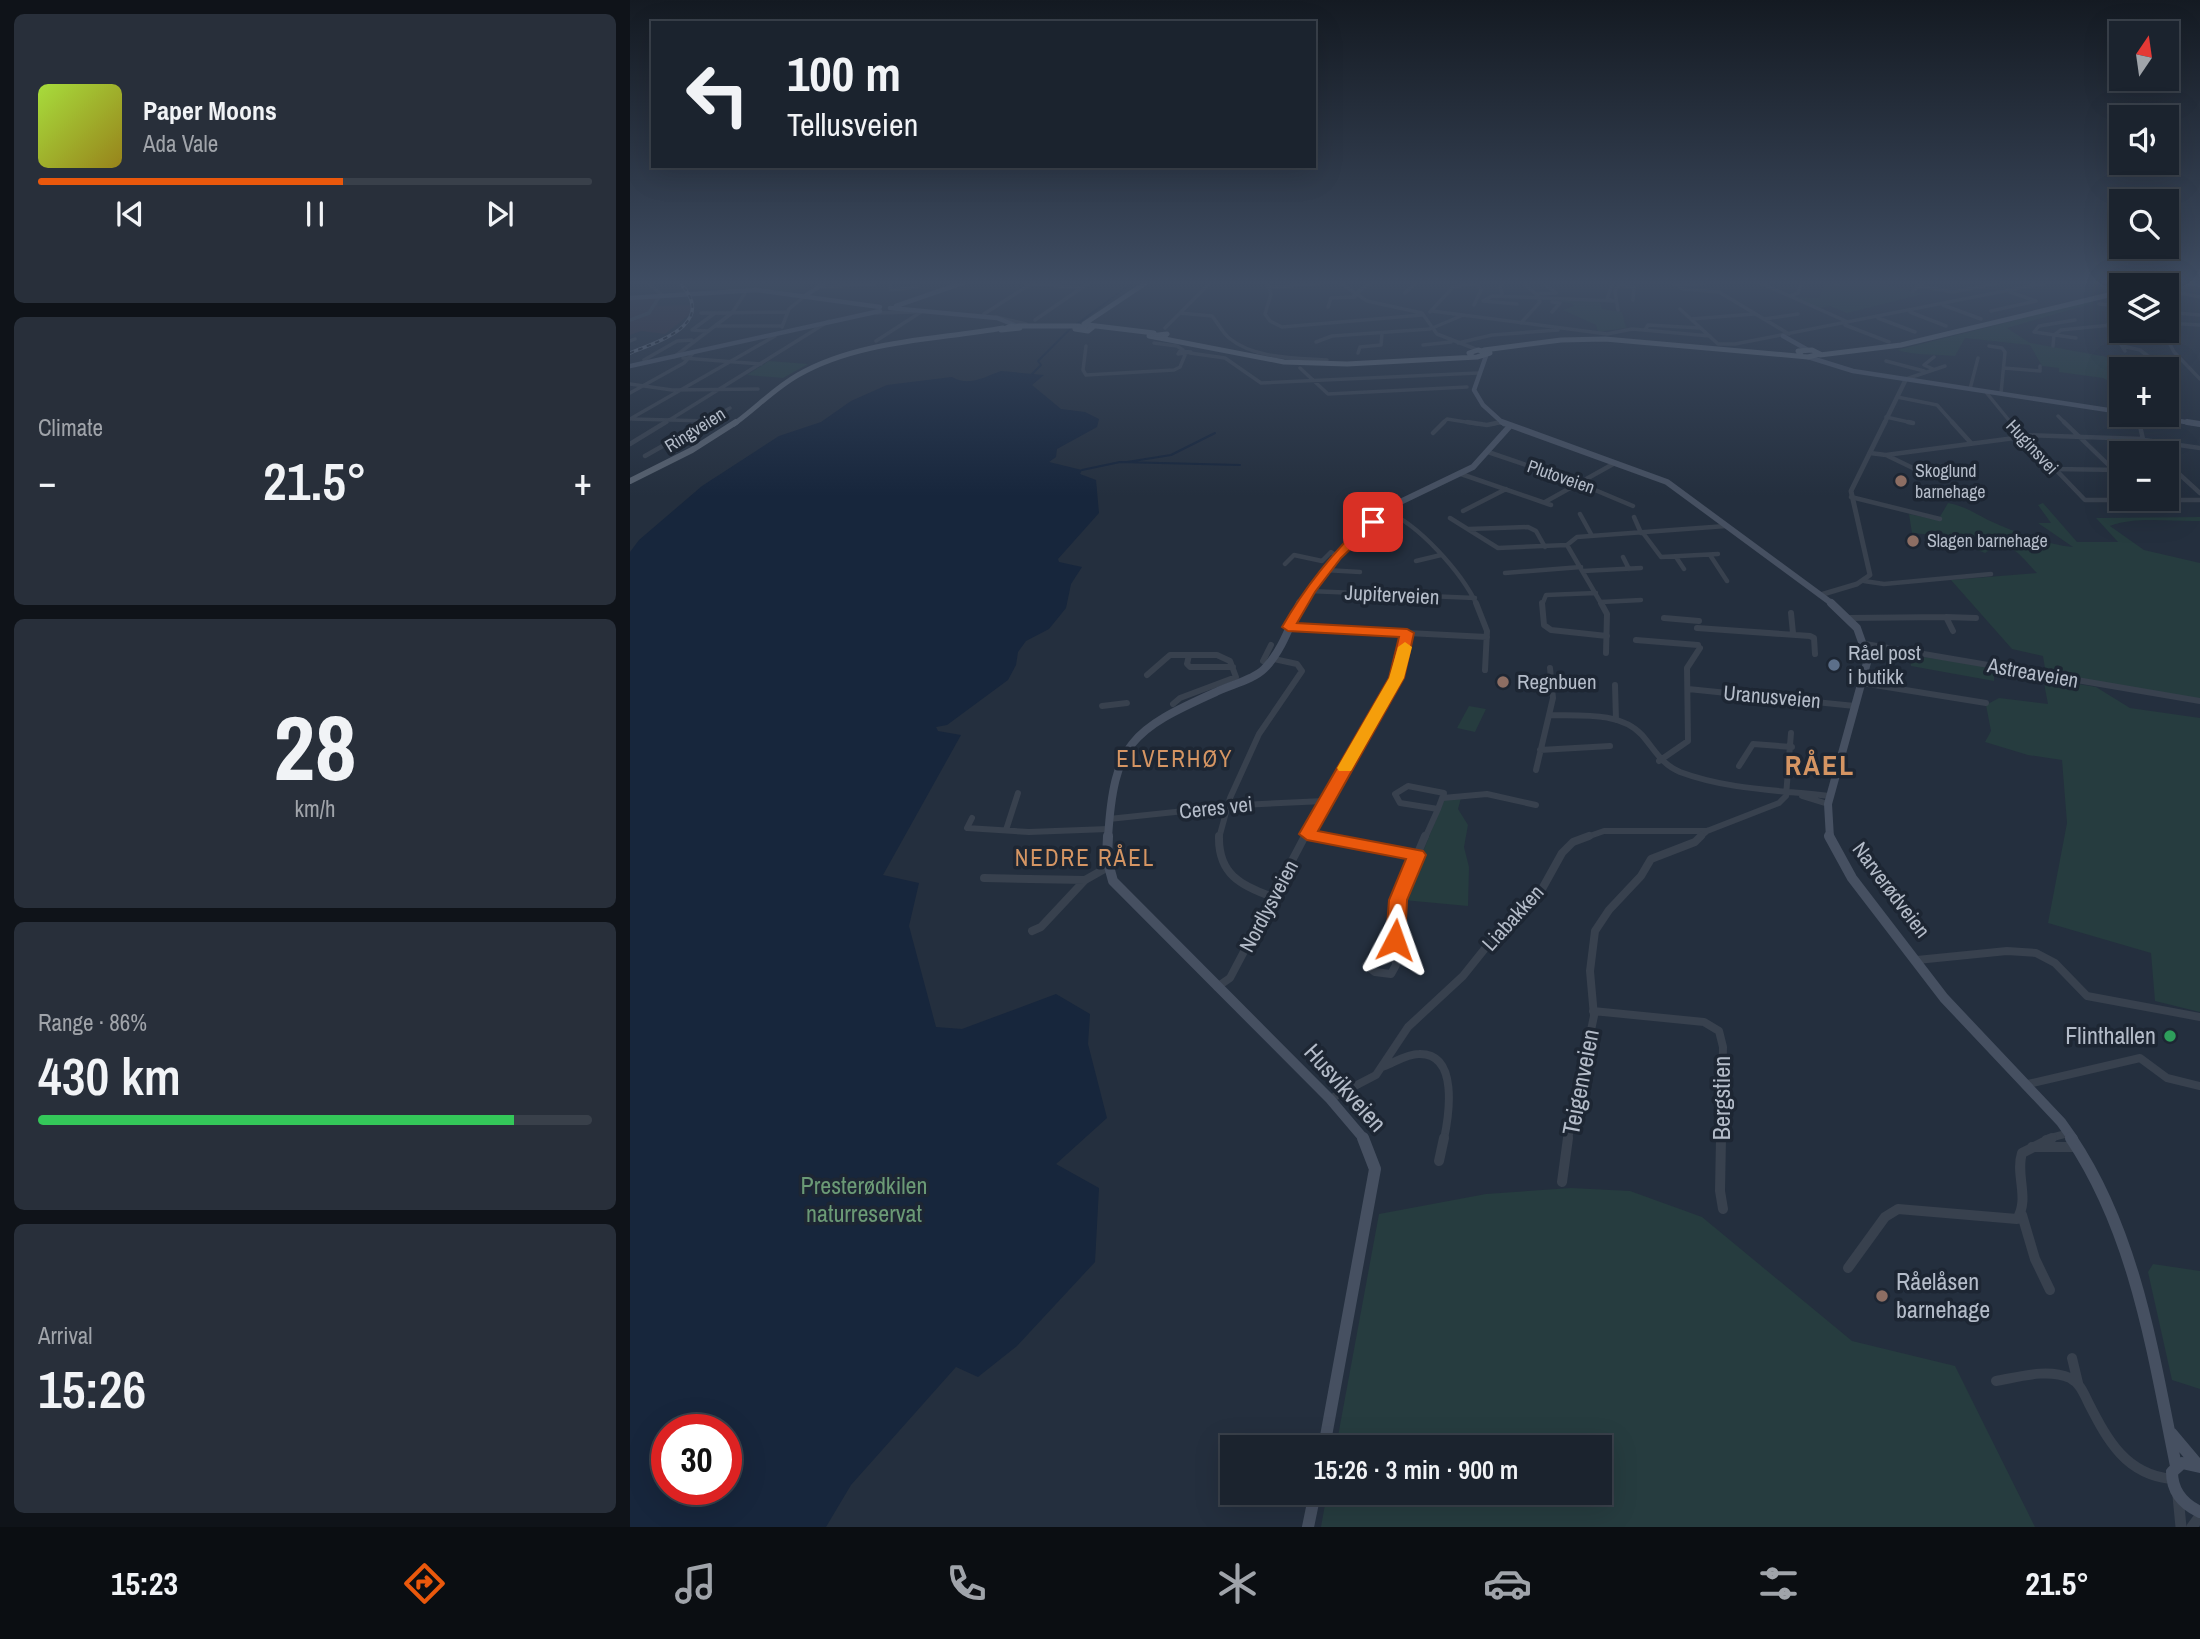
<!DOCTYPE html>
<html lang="en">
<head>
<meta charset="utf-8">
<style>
	body { margin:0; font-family:"Archivo Narrow",sans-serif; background:#282f3a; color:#f1f3f6; height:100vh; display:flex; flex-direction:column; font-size:26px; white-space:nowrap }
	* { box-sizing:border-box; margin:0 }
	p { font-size:23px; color:#a0a4aa }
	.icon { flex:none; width:38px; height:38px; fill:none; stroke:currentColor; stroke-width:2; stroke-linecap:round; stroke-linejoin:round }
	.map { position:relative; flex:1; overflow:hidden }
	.side { display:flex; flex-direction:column; gap:14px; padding:14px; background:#0f1319; width:630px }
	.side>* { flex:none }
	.top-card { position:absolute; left:21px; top:21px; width:665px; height:147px; border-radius:0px; box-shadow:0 7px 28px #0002,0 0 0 2px #39404a; background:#1b232e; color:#f1f3f6; overflow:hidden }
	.needle { width:46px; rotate:13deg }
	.controls { position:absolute; left:1479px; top:21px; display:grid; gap:14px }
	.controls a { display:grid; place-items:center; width:70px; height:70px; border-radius:0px; background:#1b232e; box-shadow:0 7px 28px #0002,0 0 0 2px #39404a; font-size:35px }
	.speed { position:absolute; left:21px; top:1414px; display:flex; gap:14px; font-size:35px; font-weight:700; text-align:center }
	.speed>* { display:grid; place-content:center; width:91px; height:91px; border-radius:50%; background:#1b232e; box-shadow:0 7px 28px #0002,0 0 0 2px #39404a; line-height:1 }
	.speed .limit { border:10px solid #d22; background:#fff; color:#111 }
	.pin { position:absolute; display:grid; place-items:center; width:60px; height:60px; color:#fff; margin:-30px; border-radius:14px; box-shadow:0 4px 10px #0006 }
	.me { position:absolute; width:77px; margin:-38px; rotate:4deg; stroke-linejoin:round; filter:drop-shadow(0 0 5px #0008) }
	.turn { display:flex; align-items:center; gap:24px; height:147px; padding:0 21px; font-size:32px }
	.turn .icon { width:91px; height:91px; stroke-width:2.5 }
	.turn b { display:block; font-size:49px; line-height:60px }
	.big { font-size:52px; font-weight:600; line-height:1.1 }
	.side .card { flex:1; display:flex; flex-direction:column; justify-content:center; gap:10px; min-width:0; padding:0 24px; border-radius:10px; background:#282f3a }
	.side .dial { align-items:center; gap:0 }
	.dial b { font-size:91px; line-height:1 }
	.song { display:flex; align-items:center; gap:21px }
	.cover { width:84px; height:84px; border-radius:10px; background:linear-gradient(135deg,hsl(80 70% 55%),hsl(50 70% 35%)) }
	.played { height:7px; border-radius:4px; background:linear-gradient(90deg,#ea580c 55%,#39404a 55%) }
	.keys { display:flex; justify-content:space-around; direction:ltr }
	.heat { display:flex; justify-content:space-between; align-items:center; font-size:38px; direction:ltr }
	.charge { height:10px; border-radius:5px; background:linear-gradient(90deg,#34c759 86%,#39404a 0) }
	.trip { position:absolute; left:590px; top:1435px; width:392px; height:70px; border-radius:0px; background:#1b232e; box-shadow:0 7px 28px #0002,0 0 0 2px #39404a; font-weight:600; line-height:70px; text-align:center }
	.menu { display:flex; height:112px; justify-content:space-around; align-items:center; background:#0b0e12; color:#a0a4aa }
	.menu .icon { width:49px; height:49px }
	.menu .current { color:#ea580c }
	.menu b { font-size:32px; color:#f1f3f6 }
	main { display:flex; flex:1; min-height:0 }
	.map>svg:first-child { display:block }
</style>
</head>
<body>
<main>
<section class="side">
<div class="card">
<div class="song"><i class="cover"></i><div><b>Paper Moons</b><p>Ada Vale</p></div></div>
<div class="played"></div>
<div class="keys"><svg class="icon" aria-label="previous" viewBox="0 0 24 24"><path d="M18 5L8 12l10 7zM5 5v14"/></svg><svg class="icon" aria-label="pause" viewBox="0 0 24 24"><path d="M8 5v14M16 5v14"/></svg><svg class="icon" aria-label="next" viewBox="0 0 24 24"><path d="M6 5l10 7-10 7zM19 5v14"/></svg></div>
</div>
<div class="card"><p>Climate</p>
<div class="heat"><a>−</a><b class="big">21.5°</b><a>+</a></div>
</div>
<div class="card dial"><b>28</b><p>km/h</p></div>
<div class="card"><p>Range · 86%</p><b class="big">430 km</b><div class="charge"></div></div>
<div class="card"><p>Arrival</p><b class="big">15:26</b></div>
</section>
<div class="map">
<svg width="1570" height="1527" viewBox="0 0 1570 1527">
	<rect width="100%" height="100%" fill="#242f3e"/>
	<path fill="#32303f" d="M26,296L28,306L63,305L59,315L35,334L11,331L0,335V297Z"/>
	<path fill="#263c3f" d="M172,282L177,287C151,297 95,286 63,290L54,283Z
		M1195,282H1243L1293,294L1217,313L1200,306L1189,308L1165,297L1189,298Z
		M932,299L970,301L972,309L992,312L996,328L968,332L966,325L933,310L944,306L941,303L931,302Z
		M1458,302L1464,303L1377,328L1400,343L1494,360L1500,369H1491V387L1473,378L1429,372V368L1412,366L1400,345L1335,338L1325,356C1304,354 1289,356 1267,350Z
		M139,361L178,364L153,378L117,375Z
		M1318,503C1334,506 1343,512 1358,520C1385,532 1414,544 1443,547L1408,523H1421L1408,505L1413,503L1447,542H1488L1466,518L1570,517V521C1542,522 1506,516 1480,526L1514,550L1570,563V699L1416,674L1413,656L1382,649L1321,580L1407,573C1390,556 1380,536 1355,553L1340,547L1336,538L1282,533L1279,514L1308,520Z
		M1286,656L1364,667V681L1281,666L1280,657Z
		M1413,678L1466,687L1500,708L1570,718V1012L1525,1001L1521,953L1418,923L1437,823L1432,760L1398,755L1355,742L1361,731L1356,705L1369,698L1418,704Z
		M839,706L856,709L845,732L827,728Z
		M831,798L828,809L838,825L834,847L839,867L838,906L773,900L814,800Z
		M941,1188L1000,1191L1072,1217L1222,1341L1325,1366L1405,1527H691L697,1493H970V1447H706L749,1214L856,1194Z
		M1523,1264L1570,1271V1389L1542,1380L1518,1272Z"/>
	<path fill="#17263c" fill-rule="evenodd" d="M371,371L414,375L402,385L431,409L455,412L469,419L467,427L427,449L426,457L419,462L452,470L450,474L466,480L469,513L428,559L429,562L452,567L441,584L436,608L419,629L396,641L388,652L386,665L378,680L317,725L306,727L308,731L331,735L253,875L289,883L279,926L306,1027L332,1029L426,994L460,1014L458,1044L477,1118L426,1164L469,1188L465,1262L387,1346L348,1377L326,1367L221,1485L196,1527H0V552L9,540L72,486L149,436L191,422L221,401L257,385L322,377C339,387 354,377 371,371ZM37,1430H96V1489H37Z"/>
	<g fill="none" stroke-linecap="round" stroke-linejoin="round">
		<path stroke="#17263c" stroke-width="2" d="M447,324L504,282
			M402,374L411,365L408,361L441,328
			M497,462L541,455L585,433
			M452,470L490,462L610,465"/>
		<path stroke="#38414e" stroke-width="3.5" d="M382,282L452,288
			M637,282L641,294L635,314L640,321L652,327L792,315
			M709,282L737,301L792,313
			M1041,282L1053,289L1089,292L1159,334
			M1128,282L1218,322
			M1200,282L1209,284
			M260,283L261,290L287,287
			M988,285L1004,287L1003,300
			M1048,285L1077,283
			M1289,286L1323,292L1373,282
			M189,287L244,284
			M638,288L702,282
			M1536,290L1570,297
			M1282,292L1291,284
			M775,293L787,282
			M872,294L870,286L873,282
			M908,294L926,293L912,282
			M724,295L741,282
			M1160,296L1168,293L1171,282
			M981,300L977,299L983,282
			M922,302L930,303L922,312
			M887,304L853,301L862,296L986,301
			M1469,304L1491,306
			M844,305L851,290L847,283
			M1313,305L1351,319
			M698,307L701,298L725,297
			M1050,309L1088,344H1105L1421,282
			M988,310L985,291L991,282
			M802,311L977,334L1002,329L1080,336
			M1361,311L1406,301L1380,292
			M800,312L823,287L853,282
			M1280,312L1316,326
			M1536,312L1570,315
			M71,313H85
			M246,313L284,312
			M550,313L582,316C588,323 592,332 599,338C624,359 667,358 697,360
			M792,313L807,334L848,350
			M354,314L399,285
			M1488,315L1491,321
			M366,317L396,324
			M1248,318L1285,332
			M1061,319L1124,314
			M1134,319L1168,314
			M0,320L19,313L31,294L17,282
			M405,320L460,282
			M1445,320L1409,326L1404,332L1446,338
			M891,323L910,302L907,295L892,282
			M1536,323L1570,325
			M1478,324L1495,351
			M1215,325L1259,342
			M86,326H152
			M152,327L159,309L175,296
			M535,328L581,282
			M1015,330L1018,325L1070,328
			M78,331L62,330L85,313L158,312
			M1533,331L1544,352L1570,379
			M0,341L5,339
			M246,341L291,312
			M686,342L702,336L800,329L831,316
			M524,343L547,346L553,350
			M828,343L862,335L928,330
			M793,345L821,342
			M456,346L453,370L456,375L544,370L550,367L555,355
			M1359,346L1372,348L1375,352L1371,393
			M1423,346L1424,335L1431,330L1491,324
			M1492,346L1510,350L1535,369
			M550,351L561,352L548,354Z
			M560,353L595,358L631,383L848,373
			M728,353L730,347L751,345L752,334
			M44,357L102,313L117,290
			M53,358L131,364
			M14,360L47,341L62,340
			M1256,361L1294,371
			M670,368L698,394L837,387
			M1374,368L1410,371V366
			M1303,369L1294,365L1304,357
			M1276,379L1315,366
			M0,384L42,390L128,389
			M1340,389L1348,358
			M1355,391L1382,424
			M0,393L54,363L64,352
			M1267,397L1307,405L1324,424
			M1507,415L1509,424
			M1428,416L1436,424
			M1256,417L1283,423
			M0,419L145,336
			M2,419L78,421
			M33,424L199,321
			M72,424L100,408
			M812,424L817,419L848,424
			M863,424L871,422"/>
		<path stroke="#38414e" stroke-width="4.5" d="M837,422L857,425L871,422
			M1278,422L1283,423
			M1322,422L1341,443
			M1380,422L1455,500H1570
			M1434,422L1491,477
			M1509,422L1513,439L1527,453
			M803,433L814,422
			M1391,435L1513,439
			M1514,440L1570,448
			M0,444L36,422
			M858,452L946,482L1003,506
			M1240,453L1256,455L1392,437
			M15,456L75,422
			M1258,456L1285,469L1326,471
			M1536,462L1570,493
			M1424,469L1491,470
			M831,474L921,505
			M1221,497L1310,519
			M915,502L985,463
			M755,511C788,523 832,573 847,605
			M833,511L876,489
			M950,514L961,534
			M1004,517L1011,533
			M820,518L868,548L937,545
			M839,529L898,527L906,531L915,547
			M1013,533L1031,557L1088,554
			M1080,555L1097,581
			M993,557L999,569
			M1046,557L1054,569
			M786,561L811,555
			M655,564L664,555L692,561L701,552L707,556
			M695,570L730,572
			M953,571L1011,568
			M875,573L951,567
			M1234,581L1254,584L1361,574
			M679,591L845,598
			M971,602L1011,600
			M912,605L916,595L966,593
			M972,605L937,545L947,537L1096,526"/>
		<path stroke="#38414e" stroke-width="6" d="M846,603L857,631L855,670
			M912,603L914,625L921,630L977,636
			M971,603L977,614L976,653
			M1161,613L1163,633
			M1316,617L1346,618
			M1034,618L1069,621
			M1218,618L1316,617L1323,631
			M658,627L857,637
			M1067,628L1180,636L1184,638L1185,654
			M1006,640L1068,645
			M1235,644L1570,701
			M559,655L557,664L560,667H603
			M640,664L633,661L641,645
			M517,675L540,655H587L600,661L606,677L550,698L543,704
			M1232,683L1356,703
			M985,685L986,720
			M1058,689L1225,706
			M472,706L497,703
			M919,715C949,716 990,711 1012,735C1025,750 1031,764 1050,772C1098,790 1150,790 1200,796
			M910,750L980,746
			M1029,761L1058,741L1057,668L1070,648
			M1109,766L1123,744L1162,747
			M906,770L923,698L920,668
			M778,786L814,793L808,809L770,803L765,794Z
			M1172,796L1198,804
			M813,798L857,794L906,805
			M342,818L337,828L399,832L478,829
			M479,819L611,805L694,801
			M376,830L388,793
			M677,834L699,838
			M589,838L600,798L629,734L672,671L667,664L644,659
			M674,838C710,771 759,709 777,633
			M795,838L808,809
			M954,838L974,831H1077L1149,803L1156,796L1161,733
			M1069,838L1077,831"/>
		<path stroke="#38414e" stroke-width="8" d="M589,836C588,874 611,886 643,897
			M690,836L787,855L768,900L765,940L736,965L745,972L761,974L766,965L764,942
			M787,855L795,836
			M354,878L455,880
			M402,931L411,927L455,880L478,867
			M1287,960L1377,951L1406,953L1425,963L1457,996L1570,1017
			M587,987L600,978L675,836
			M963,1011L1074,1022L1089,1031L1093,1047L1091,1139
			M752,1067C764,1063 776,1054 789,1054C829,1053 819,1115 814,1139
			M1398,1084L1510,1058L1537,1078L1570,1086
			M700,1099L746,1075L778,1027L833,976L869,931L912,889L932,853L943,842L959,836
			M938,1139L964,1016L960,971L965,931L979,910L1011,876L1021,859L1065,842L1071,836
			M1416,1139L1439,1133"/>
		<path stroke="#38414e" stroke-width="10" d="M1091,1138L1090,1191L1093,1209
			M1402,1147H1447
			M809,1161L814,1138
			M932,1182L938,1138
			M1392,1215L1405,1259L1420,1290
			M1218,1268L1255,1217L1268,1209L1387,1219C1400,1198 1385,1175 1392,1153L1422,1138
			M1442,1358L1448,1383
			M1366,1381C1389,1377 1417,1368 1440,1378C1450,1383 1454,1394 1459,1404C1478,1441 1496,1474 1541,1479"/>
		<path stroke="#38414e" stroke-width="4.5" d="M1254,424L1276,379"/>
		<path stroke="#38414e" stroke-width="5" d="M1190,595L1227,584L1240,575L1221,491L1255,422"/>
		<path stroke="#38414e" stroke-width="11" d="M1548,1496L1551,1527
			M1562,1527L1570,1516"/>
		<path stroke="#465061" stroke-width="4.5" d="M1555,282L1570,285
			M175,296L196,282
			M0,298L127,290L250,307
			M266,306L335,282
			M260,308L367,318L387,326
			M1153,336L1178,350
			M856,356L844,390L853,405L874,424
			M1178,357L1223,371L1491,412
			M0,366L250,311
			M1512,415L1568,424"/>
		<path stroke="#465061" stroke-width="6" d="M872,422L1037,482L1204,605
			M1557,422L1570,424
			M669,605L717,545L764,505L843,467L879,427"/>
		<path stroke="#465061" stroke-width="8" d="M478,838C484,743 501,730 586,692C600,685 623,680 634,669C652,651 660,625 670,603
			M1200,838L1198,804L1238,659L1227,628L1201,603"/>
		<path stroke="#465061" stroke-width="10" d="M478,836L477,859L483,881L700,1099L734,1139
			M1199,836L1222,878L1314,998L1431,1122L1443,1139"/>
		<path stroke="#465061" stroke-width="12" d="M1441,1138C1506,1235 1523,1354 1546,1466
			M1541,1433L1569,1466
			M694,1447L745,1169L733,1138
			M1570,1467L1552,1463L1542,1472C1542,1492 1553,1504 1570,1512
			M678,1527L685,1493"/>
		<path stroke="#56606e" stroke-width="5" d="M1519,285L1529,282
			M454,324L517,282
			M381,326L390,328L371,330Z
			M388,326H449
			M463,327L458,331L445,329L458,325L524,333
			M532,338L537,334L519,336L654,362L717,364L847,357L860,353L848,350L839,353L842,356
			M854,350L931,340L975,339L1178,357L1190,354L1182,350L1168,351L1171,355
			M1190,355L1271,345L1491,292
			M104,424C126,408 145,388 168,375C229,340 306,340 373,328"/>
		<path stroke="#56606e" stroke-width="6" d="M0,481L62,450L106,422"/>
		<g stroke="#5a6575" stroke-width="3.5">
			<path id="rail" d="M0,353C33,340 88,322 49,282"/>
		</g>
		<use href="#rail" stroke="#1d2633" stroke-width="2" stroke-dasharray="4.5" stroke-linecap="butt"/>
	</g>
	<linearGradient id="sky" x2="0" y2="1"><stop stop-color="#141a22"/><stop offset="0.57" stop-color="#3f4d63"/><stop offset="1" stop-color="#3f4d63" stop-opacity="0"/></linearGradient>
	<rect width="1570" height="496" fill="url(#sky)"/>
	<path fill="#ea580c" stroke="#983908" stroke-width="2" d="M738,519L749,522L711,558L685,592L667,623L777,629L784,633L774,678L688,831L793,851L796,855L777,900L775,940L765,946L756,940L759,900L776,859L677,840L669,834L759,678L769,637L658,631L652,627C676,585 703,552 738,519Z"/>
	<path fill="#f59e0b" d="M775,642L782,647L774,678L721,771H709L707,768L759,678L768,647Z"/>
	<g fill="#8d6e63" stroke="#1d2633" stroke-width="2.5">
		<circle cx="1271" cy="481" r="7"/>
		<circle cx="1283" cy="541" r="7"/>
		<circle cx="873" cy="682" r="7"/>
		<circle cx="1252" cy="1296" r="7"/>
	</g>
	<circle fill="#5c6f8a" stroke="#1d2633" stroke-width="2.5" cx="1204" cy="665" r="7"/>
	<circle fill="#2e9e5b" stroke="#1d2633" stroke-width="2.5" cx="1540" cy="1036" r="7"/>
	<g text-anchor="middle" stroke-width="7" stroke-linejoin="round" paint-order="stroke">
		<g font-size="18" fill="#b4bcc9" stroke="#1d2633">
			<text transform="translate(65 430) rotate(-32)" y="6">Ringveien</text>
			<text transform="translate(1402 447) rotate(47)" y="6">Huginsvei</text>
			<text transform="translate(931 477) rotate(19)" y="6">Plutoveien</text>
		</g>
		<g font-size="18" fill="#b4bcc9" stroke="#1d2633" text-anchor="start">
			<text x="1285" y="477">Skoglund<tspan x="1285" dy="21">barnehage</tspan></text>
			<text x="1297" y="547">Slagen barnehage</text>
		</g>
		<g font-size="21" fill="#b4bcc9" stroke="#1d2633">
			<text transform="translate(762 595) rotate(3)" y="7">Jupiterveien</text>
			<text transform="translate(1403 673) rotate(10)" y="7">Astreaveien</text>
			<text transform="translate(1142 697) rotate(5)" y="7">Uranusveien</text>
			<text transform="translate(586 808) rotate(-6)" y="7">Ceres vei</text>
			<text transform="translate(1261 890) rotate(53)" y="7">Narverødveien</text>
			<text transform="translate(639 906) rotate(-62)" y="7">Nordlysveien</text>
			<text transform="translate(883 918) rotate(-48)" y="7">Liabakken</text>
		</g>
		<g font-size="21" fill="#b4bcc9" stroke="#1d2633" text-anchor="start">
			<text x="1218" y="660">Råel post<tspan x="1218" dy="24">i butikk</tspan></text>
			<text x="887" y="689">Regnbuen</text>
		</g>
		<g font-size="23" letter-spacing="2" fill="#d59563" stroke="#1d2633">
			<text x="545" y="767">ELVERHØY</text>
			<text x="455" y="866">NEDRE RÅEL</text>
		</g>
		<g font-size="24" fill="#b4bcc9" stroke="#1d2633" text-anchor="end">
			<text x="1526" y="1044">Flinthallen</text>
			<text x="1266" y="1290" text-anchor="start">Råelåsen<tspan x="1266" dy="28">barnehage</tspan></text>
		</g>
		<g font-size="24" fill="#b4bcc9" stroke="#1d2633">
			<text transform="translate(951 1082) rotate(-79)" y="8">Teigenveien</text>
			<text transform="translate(715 1088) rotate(48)" y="8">Husvikveien</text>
			<text transform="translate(1092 1098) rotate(-90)" y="8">Bergstien</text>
		</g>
		<g font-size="24" fill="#6b9a76" stroke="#1d2633">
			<text x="234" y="1194">Presterødkilen<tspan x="234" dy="28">naturreservat</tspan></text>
		</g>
		<g font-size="28" font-weight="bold" letter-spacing="2" fill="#d59563" stroke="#1d2633">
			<text x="1190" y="775">RÅEL</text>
		</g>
	</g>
</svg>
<div class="controls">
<a><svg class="needle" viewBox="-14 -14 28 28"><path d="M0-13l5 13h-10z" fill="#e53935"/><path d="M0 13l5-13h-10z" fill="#a0a4aa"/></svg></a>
<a><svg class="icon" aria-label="sound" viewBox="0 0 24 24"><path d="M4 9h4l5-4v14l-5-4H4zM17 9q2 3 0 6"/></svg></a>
<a><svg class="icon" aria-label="search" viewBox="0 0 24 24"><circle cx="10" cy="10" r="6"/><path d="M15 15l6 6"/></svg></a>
<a><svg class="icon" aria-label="layers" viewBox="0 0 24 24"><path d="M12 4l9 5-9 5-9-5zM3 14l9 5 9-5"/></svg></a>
<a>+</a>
<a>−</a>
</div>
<div class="speed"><div class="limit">30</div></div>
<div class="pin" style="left:743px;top:522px;background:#d93025"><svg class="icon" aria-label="arrive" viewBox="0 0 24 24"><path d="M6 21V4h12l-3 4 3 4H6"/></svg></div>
<svg class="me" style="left:765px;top:940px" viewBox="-20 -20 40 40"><path d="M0-17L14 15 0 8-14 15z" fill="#ea580c" stroke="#fff" stroke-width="4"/></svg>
<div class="trip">15:26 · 3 min · 900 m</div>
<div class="top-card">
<div class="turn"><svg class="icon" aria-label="left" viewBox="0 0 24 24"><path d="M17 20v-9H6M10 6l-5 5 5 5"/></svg><div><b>100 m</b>Tellusveien</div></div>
</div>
</div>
</main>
<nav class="menu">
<b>15:23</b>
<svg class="icon current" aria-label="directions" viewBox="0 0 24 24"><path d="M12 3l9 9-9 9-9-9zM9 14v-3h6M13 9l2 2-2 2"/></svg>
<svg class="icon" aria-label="music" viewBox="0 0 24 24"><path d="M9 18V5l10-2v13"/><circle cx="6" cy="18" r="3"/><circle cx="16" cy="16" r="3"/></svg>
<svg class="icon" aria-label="phone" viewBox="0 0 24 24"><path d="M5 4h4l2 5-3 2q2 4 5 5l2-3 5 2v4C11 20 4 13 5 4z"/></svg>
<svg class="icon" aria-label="climate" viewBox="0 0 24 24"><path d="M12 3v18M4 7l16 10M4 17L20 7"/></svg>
<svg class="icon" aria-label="car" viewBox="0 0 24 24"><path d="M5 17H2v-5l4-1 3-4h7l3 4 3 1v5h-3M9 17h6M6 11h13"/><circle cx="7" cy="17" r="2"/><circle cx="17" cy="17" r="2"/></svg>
<svg class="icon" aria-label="filters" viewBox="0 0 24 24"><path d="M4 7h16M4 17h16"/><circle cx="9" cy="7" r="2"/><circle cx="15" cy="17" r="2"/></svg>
<b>21.5°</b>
</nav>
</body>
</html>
